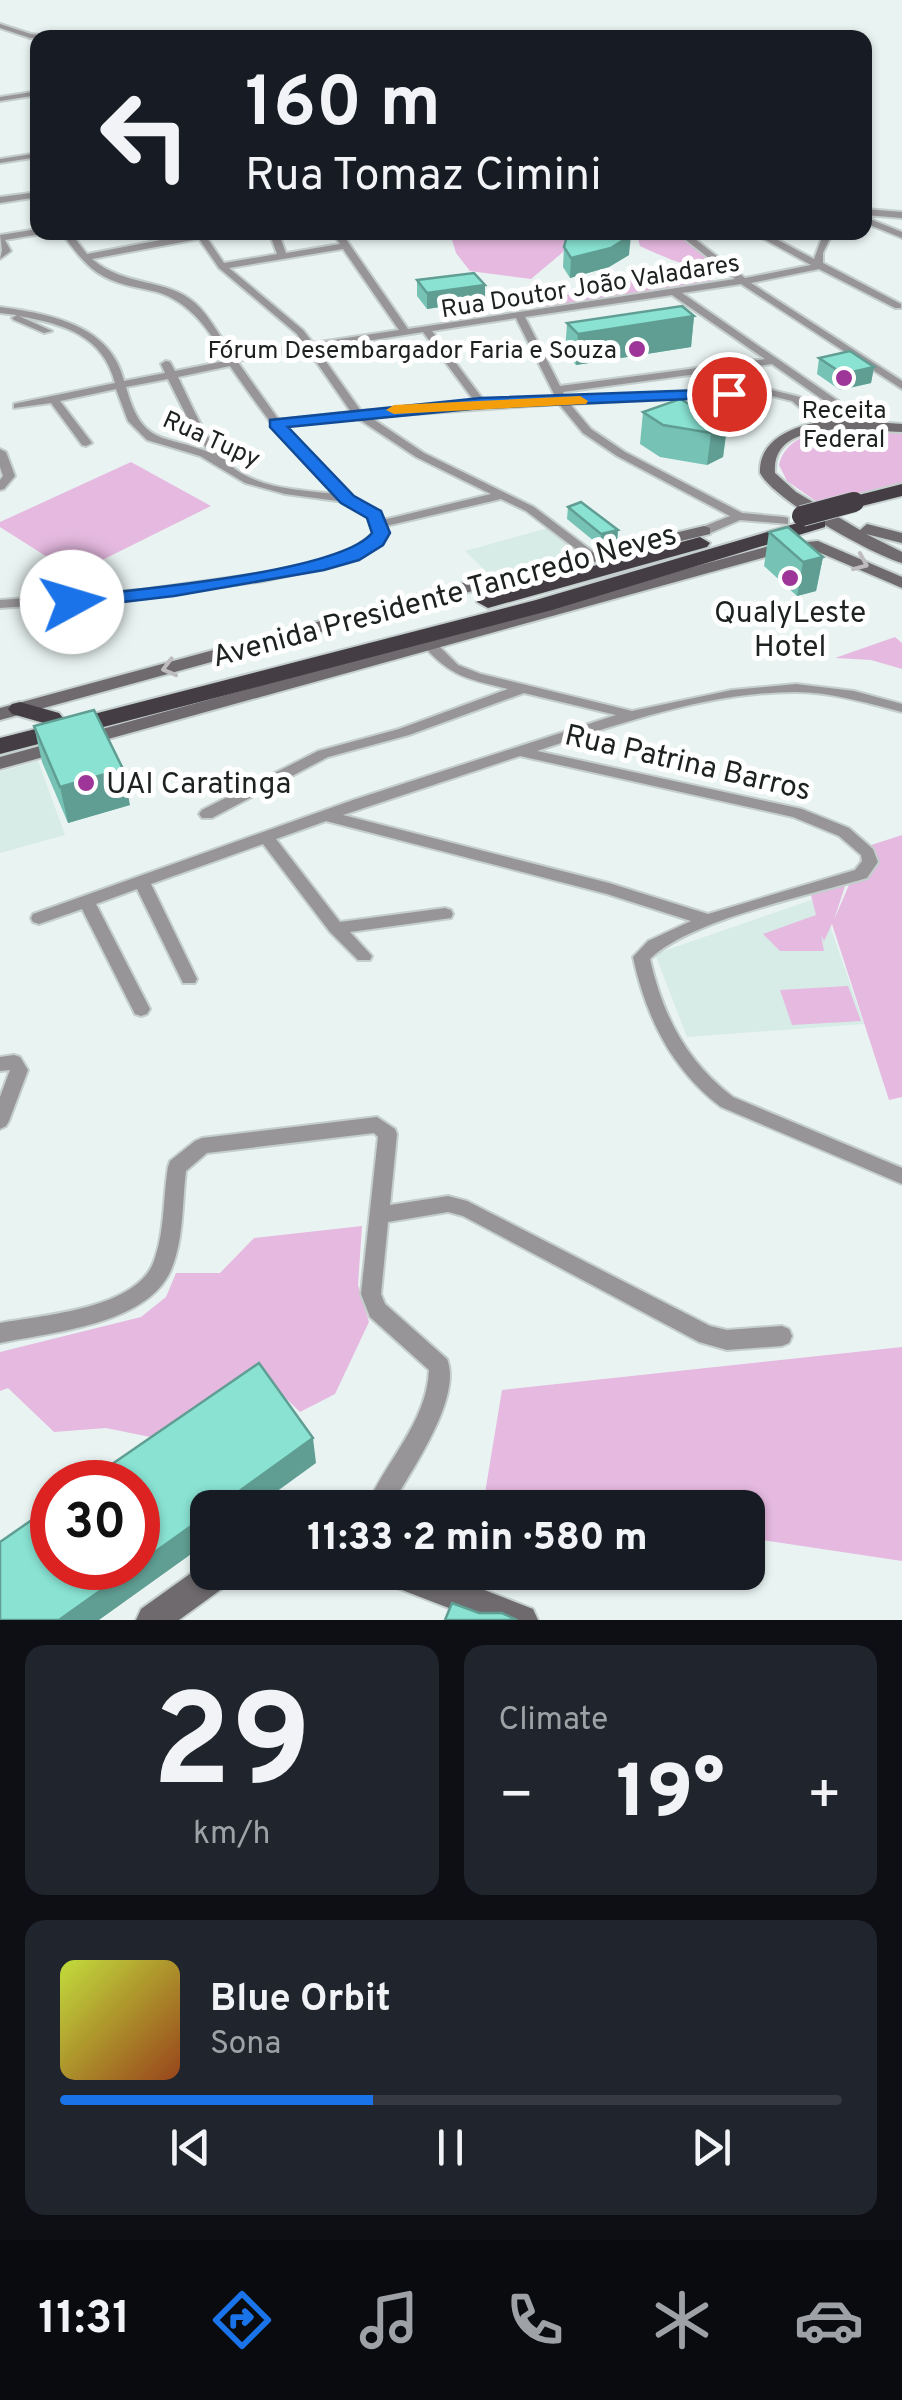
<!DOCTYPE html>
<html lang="en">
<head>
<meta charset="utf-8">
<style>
	body { margin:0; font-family:Overpass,sans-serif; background:#20242c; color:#f1f3f6; height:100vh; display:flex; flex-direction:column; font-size:38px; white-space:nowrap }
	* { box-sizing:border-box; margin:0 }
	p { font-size:32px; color:#9ea1a6 }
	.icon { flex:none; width:55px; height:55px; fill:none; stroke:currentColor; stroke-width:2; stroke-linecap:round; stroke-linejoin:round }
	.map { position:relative; height:1620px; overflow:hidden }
	.sheet { display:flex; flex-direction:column; gap:25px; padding:25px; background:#0d0f14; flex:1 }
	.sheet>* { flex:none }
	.top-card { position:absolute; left:30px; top:30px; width:842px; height:210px; border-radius:20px; box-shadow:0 2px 8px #0004; background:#171b24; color:#f1f3f6; overflow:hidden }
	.speed { position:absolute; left:30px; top:1460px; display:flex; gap:20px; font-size:50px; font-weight:700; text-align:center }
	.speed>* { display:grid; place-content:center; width:130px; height:130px; border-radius:50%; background:#171b24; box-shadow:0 2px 8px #0004; line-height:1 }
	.speed .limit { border:15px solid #d22; background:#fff; color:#111 }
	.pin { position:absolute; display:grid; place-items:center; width:85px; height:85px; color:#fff; margin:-42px; border:5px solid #fff; border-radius:50%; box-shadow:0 2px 10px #0007 }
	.me { position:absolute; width:110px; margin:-55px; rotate:84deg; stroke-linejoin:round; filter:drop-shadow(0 0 8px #0008) }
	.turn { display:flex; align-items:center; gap:35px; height:210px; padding:0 50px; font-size:45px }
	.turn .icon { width:130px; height:130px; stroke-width:2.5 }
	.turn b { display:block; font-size:70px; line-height:85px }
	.big { font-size:75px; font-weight:800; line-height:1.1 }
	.sheet .tile { flex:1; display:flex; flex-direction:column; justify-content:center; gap:15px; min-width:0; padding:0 35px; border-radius:20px; background:#20242c }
	.sheet .dial { align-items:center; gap:0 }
	.dial b { font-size:130px; line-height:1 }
	.song { display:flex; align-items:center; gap:30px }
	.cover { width:120px; height:120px; border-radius:15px; background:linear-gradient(135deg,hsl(70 70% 55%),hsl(20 70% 35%)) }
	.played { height:10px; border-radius:5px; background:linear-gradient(90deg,#1a73e8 40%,#363941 40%) }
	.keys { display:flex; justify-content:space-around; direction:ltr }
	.heat { display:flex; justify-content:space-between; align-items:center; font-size:55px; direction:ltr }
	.sheet .tiles { flex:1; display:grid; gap:25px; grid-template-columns:1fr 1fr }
	.tile:last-child { grid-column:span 2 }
	.trip { position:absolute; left:190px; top:1490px; width:575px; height:100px; border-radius:20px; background:#171b24; box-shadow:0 2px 8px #0004; font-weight:800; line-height:100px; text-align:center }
	.dock { display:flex; height:160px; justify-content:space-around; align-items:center; background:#090b0e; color:#9ea1a6 }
	.dock .icon { width:70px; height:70px }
	.dock .selected { color:#1a73e8 }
	.dock b { font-size:45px; color:#f1f3f6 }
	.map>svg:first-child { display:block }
</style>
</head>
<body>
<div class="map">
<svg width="902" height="1620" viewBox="0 0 902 1620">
	<rect width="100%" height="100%" fill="#e9f4f2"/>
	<path fill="#d7ebe7" d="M559,525L591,556L497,582L465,551Z
		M38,761L65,835L0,853V772Z
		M820,897L864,1024L687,1037L655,954Z"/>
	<path fill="#e5b9e0" d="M450,233H597L581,237L531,279L470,271L456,253Z
		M673,233L726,268C700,274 664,257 640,246L638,239Z
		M679,274L714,280L545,311L542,302L635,275Z
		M837,428L902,433V483L820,504L787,481L779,465C785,438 813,432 837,428Z
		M131,462L211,506L74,574L0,527V522Z
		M895,637L902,643V669L871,660L835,658Z
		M902,835V1097L889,1100L832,924L824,941L821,935L824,951H780L763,934L816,915L811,895L846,883L834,920L865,847Z
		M848,986L861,1021L792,1025L780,990Z
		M362,1226L358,1285L369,1322L335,1394L300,1412L264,1377L165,1440L106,1428L54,1432L8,1388L0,1391V1352L141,1317L166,1297L176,1273H220L254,1238Z
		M902,1347V1561L748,1538V1508H539L484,1499L502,1390Z"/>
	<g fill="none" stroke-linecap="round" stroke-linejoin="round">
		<g stroke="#c4cecc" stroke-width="4">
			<path id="minor" d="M0,24L31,34L69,38H30L0,28Z
				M38,91V95L0,101V97Z
				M38,153V157L0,163V159Z
				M38,192V197L0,203V197Z
				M865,209L902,212V218L865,215Z
				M865,217L902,232V238L865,223Z
				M38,229V232L41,234L5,240L11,251L0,259L2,250L0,235Z
				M61,232H70L87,254L203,232L224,263L277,254L269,232H278L286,253L340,244L332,232H341L408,329L735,279L676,232H686L745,278L811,265L751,232H763L814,259L824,232H833L823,253V263L901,304V308H895L819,269L751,283L902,381V389L741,284L682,293L847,407L857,424L856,426H848L839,411L772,364L563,392L566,398L764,388L800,397L830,423V427H822L792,401L764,394L570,404L591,429L625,452L742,513L784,517L788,518V524L740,520L708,534H700V528L730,516L617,456L583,433L559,404L370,417L424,453L534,507L599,556L593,560L589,559L526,511L501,499L386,526L385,536L363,553L322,568L264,581L141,598L0,608V600L141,590L264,573L314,562L354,548L375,532L370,517L345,502L285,494L245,483L200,456L147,440L128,421L116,389L60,401L92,443L86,446L82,445L51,403L14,408V404L18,403L115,383C103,335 63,324 19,316L52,331L44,333L14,320L12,318L17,315L0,313V307C50,314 111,325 124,381L165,373L161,364L166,361L170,362L175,371L225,361C214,334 189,301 157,292C137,287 116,285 98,273C83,263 72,247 61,232ZM199,239L219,268L297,334L304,345L233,355C221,339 210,316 195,303C167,278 124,287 92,259ZM343,249L399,330L313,343L303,330L229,268ZM672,295L765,359L560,386L525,317ZM516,318L556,398L485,402L432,331ZM423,332L475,402L361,411L317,349ZM308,350L351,412L279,420L237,361ZM230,366C262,412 294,457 336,494C301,490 257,489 230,465C208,445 191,404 178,377ZM168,379L191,425L209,452C162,434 142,446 126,387ZM357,418L416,457L491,494L383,520C375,506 357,501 345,491C323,471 304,449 284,426Z
				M0,449L6,452L15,476L4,489L0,490V480L3,476L0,467Z
				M429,640L434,641L458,665L481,674L632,711L732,690L796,684L854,691L902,704V712C867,703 831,692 795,692C709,692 618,724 537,751L802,809L849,828L873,849L878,862L867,878C810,895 690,920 650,959C663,1016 686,1061 733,1097L902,1168V1184L721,1107C671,1069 646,1017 633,957L648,941L691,921L607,894L326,821L276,839L340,922L445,908L451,910L453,914L451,918L350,932L372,956L370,960H358L330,932L263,844L151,884L197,979L195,983H183L137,889L96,904L150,1009L147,1014L141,1016L135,1014L82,909L39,924L33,922L31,918L33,914L353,800L616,715L524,693L409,735L328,757L212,818H202L199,814L202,810L318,751L399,729L508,689C468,679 450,677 422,644ZM520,756L793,817L839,836L861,855L862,861L855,870L708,914L609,883L343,815Z
				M14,1055L20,1057L28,1070L9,1121L6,1126L0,1129V1097L10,1070L0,1071V1057Z
				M377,1117L395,1129L397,1134L390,1205L448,1196L467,1201L710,1326L727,1330L782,1326L789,1329L792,1336L789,1343L782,1346L727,1350L699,1342L463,1216L448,1212L388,1222L381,1294L385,1304L447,1359C463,1398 409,1474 390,1508H366C385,1461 427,1423 429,1370L370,1317L361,1294L378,1137L374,1133L207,1153L186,1171C182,1203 184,1239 171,1270C147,1325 52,1332 0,1343V1323C43,1315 137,1309 154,1261C165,1231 163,1197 168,1167L170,1161L195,1141L202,1138Z"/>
		</g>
		<g stroke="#c4cecc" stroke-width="4">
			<path id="secondary" d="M848,420L902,424V432C869,431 770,415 775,473L796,492L860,530L867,524L902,533V543L866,534L902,552V563C871,554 774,500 760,473C758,430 816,419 848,420Z
				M704,526L710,528V534L448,597L0,720V708L438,589Z
				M818,541L902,577V588L816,551L780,553L0,769V757L773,545Z
				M208,1561V1572H234L230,1583L179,1620H136L141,1609Z
				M380,1572H438L533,1609L538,1620H480L384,1583Z"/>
		</g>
		<g stroke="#c4cecc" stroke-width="4">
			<path id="trunk" d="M902,484V496L854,508L844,502L847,498Z
				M818,517L825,519V527L552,610L0,754V738L51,725L12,714L8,709L12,704L20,702L59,713L63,718L55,724L536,600Z
				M700,537L710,543L707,547L488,608L477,602L480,597Z"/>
		</g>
		<use href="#minor" fill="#989598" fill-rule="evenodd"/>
		<use href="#secondary" fill="#6e6a6d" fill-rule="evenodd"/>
		<use href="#trunk" fill="#443e44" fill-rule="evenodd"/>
		<g stroke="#c4cecc" stroke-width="22" stroke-linecap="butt">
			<path id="trunk-bridge" d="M802,516L854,502"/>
		</g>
		<use href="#trunk-bridge" stroke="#443e44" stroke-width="20"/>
	</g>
	<path fill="#76c2b5" d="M564,247L629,255L609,267L570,278L563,267Z
		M417,280L485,300L427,309L417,296Z
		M694,316L691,347L576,365L565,353L567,323Z
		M819,358L874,367L871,383L840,390L817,374Z
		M709,390L753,416H751L750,421L747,422L745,432L726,436L723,457L707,465L660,457L640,444L643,412L706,413Z
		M568,507L618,530L617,542L600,546L567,519Z
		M769,532L823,557L816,591L797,596L764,566Z
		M34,726L130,805L68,823L42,762Z"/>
	<path fill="#609e93" d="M631,235L629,255L609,267L570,278L571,258Z
		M485,285V300L427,309V293Z
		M694,316L691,347L576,365L578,334Z
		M874,367L871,383L840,390L843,374Z
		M755,399L753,416H751L750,421L747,422L745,432L727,436L729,420L747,401Z
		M727,425L723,457L707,465L711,433Z
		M618,530L617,542L600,546L601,534Z
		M823,557L816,591L797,596L803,562Z
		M123,769L130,805L68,823L60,787Z
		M313,1438L316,1463L254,1508H216Z
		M208,1514V1542L99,1620H59L132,1568H138V1564Z"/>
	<path fill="#89e2d2" stroke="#609e93" stroke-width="2.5" d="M568,232H631V235L611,248L571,258L564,247Z
		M474,273L485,285L427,293L417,280Z
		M682,306L694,316L578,334L567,323Z
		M850,351L874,367L843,374L819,358Z
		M732,383L755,399L747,401L753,405L739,409L748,416L729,420L707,402L721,399L709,390Z
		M680,399L727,425L711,433L663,425L643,412Z
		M581,502L618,530L601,534L568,507Z
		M788,527L823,557L803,562L769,532Z
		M94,710L123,769L60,787L34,726Z
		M259,1363L313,1438L216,1508H208V1514L138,1564V1482H86Z
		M52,1506V1568H132L59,1620H0V1542Z
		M452,1603L479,1613H502L517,1620H445Z"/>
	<defs><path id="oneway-chevron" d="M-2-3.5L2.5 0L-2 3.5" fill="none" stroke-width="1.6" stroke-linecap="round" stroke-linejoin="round" transform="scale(2.5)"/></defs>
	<g stroke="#bebcbd">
		<use href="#oneway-chevron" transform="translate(861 563) rotate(23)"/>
		<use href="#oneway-chevron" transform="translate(169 668) rotate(165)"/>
	</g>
	<path fill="#1a73e8" stroke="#114b97" stroke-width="2.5" d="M729,389L737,394L735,397L481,408L288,427L354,496L381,511L390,533L383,545L359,560L324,570L174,596L72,608L62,602L72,597C130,590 339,573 372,533L367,518L341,503L270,427V420L481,398Z"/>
	<path fill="#f59e0b" d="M580,396L588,401L586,404L394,414L386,410L394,405Z"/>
	<g fill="#9e3699" stroke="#fff" stroke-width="4">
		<circle cx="637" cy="349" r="10"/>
		<circle cx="844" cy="378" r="10"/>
		<circle cx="790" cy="578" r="10"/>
		<circle cx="86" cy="783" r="10"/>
	</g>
	<g text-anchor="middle" stroke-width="10" stroke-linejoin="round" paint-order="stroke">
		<g font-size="25" fill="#1d2120" stroke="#fff">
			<text transform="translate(590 285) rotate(-9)" y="9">Rua Doutor João Valadares</text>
			<text transform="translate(212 438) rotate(24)" y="9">Rua Tupy</text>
		</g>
		<g font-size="25" fill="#1d2120" stroke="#fff" text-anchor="end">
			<text x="617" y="358">Fórum Desembargador Faria e Souza</text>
			<text x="844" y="418" text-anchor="middle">Receita<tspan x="844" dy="29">Federal</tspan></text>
		</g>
		<g font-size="30" fill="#1d2120" stroke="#fff">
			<text transform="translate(444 595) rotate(-15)" y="10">Avenida Presidente Tancredo Neves</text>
			<text transform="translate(688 762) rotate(13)" y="10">Rua Patrina Barros</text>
		</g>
		<g font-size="30" fill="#1d2120" stroke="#fff">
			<text x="790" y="622">QualyLeste<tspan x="790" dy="34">Hotel</tspan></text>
			<text x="106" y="793" text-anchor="start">UAI Caratinga</text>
		</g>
	</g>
</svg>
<div class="speed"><div class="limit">30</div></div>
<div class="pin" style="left:729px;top:394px;background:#d93025"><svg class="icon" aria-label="arrive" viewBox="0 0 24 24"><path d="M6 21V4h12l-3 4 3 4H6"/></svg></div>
<svg class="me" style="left:72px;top:602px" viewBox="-20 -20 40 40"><circle r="19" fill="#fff"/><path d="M0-13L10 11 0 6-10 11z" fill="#1a73e8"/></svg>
<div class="trip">11:33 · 2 min · 580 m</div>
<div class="top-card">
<div class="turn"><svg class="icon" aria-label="left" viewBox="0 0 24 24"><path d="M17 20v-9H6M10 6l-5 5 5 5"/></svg><div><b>160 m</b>Rua Tomaz Cimini</div></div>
</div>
</div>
<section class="sheet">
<div class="tiles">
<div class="tile dial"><b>29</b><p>km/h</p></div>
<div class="tile"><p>Climate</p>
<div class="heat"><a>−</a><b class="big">19°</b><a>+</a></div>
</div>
<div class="tile">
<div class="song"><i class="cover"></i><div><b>Blue Orbit</b><p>Sona</p></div></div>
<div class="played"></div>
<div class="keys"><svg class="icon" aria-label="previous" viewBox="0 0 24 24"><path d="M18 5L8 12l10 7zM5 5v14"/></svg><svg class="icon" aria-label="pause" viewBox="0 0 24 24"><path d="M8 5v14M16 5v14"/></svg><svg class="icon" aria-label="next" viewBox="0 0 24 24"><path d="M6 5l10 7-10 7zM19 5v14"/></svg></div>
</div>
</div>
</section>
<nav class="dock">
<b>11:31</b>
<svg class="icon selected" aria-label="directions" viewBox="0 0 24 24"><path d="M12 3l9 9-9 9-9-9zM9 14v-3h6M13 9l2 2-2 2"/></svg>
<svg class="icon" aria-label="music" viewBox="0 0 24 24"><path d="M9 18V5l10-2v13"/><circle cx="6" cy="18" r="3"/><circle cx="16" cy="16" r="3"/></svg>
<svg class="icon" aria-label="phone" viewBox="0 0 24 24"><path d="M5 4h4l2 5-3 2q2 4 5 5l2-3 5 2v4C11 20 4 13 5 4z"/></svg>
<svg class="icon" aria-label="climate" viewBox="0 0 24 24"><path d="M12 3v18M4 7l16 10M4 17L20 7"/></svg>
<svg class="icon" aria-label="car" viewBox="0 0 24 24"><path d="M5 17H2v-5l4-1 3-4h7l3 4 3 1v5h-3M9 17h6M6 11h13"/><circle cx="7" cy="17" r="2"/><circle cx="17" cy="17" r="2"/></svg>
</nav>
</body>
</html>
